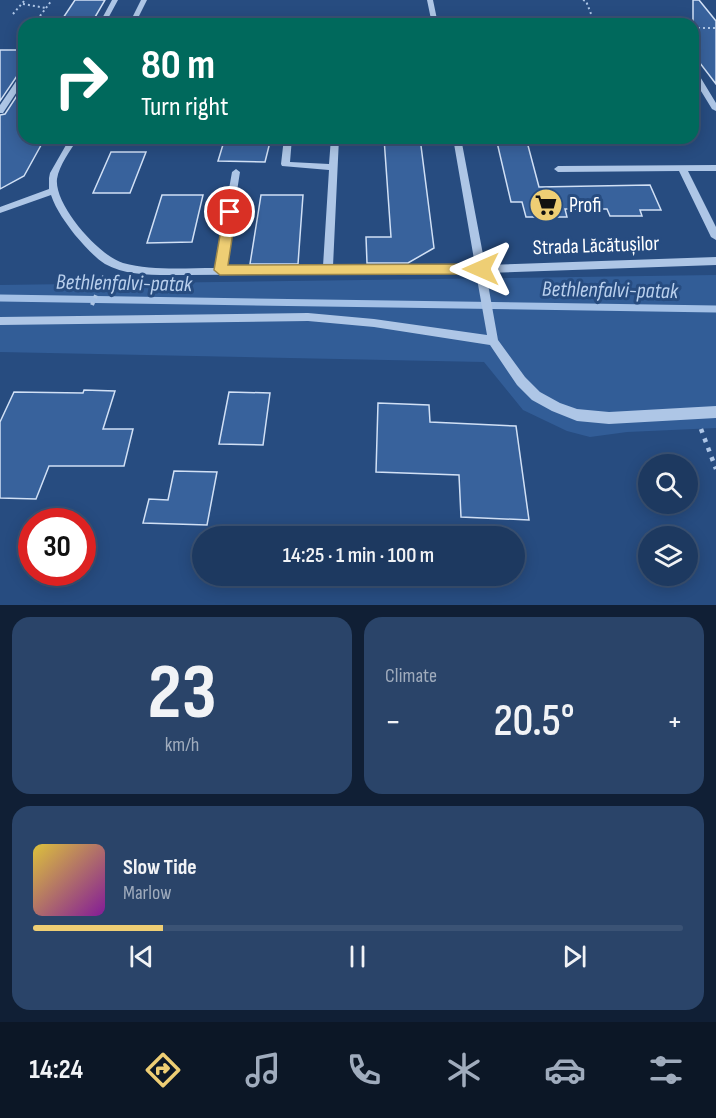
<!DOCTYPE html>
<html lang="en">
<head>
<meta charset="utf-8">
<style>
	body { margin:0; font-family:"Sofia Sans Condensed",sans-serif; background:#2a4469; color:#f1f3f6; height:100vh; display:flex; flex-direction:column; font-size:22px; white-space:nowrap }
	* { box-sizing:border-box; margin:0 }
	p { font-size:20px; color:#a0acbd }
	.icon { flex:none; width:33px; height:33px; fill:none; stroke:currentColor; stroke-width:2; stroke-linecap:round; stroke-linejoin:round }
	.map { position:relative; height:605px; overflow:hidden }
	.sheet { display:flex; flex-direction:column; gap:12px; padding:12px; background:#101f35; flex:1 }
	.sheet>* { flex:none }
	.hud { position:absolute; left:18px; top:18px; width:681px; height:126px; border-radius:18px; box-shadow:0 3px 15px #0003,0 0 0 2px #3b5375; background:#00695c; color:#fff; overflow:hidden }
	.tools { position:absolute; left:638px; top:454px; display:grid; gap:12px }
	.tools a { display:grid; place-items:center; width:60px; height:60px; border-radius:50%; background:#1d3960; box-shadow:0 3px 15px #0003,0 0 0 2px #3b5375; font-size:30px }
	.speed { position:absolute; left:18px; top:508px; display:flex; gap:12px; font-size:30px; font-weight:700; text-align:center }
	.speed>* { display:grid; place-content:center; width:78px; height:78px; border-radius:50%; background:#1d3960; box-shadow:0 3px 15px #0003,0 0 0 2px #3b5375; line-height:1 }
	.speed .limit { border:9px solid #d22; background:#fff; color:#111 }
	.pin { position:absolute; display:grid; place-items:center; width:51px; height:51px; color:#fff; margin:-26px; border:3px solid #fff; border-radius:50%; box-shadow:0 2px 6px #0007 }
	.me { position:absolute; width:66px; margin:-33px; rotate:270deg; stroke-linejoin:round; filter:drop-shadow(0 0 4px #0008) }
	.turn { display:flex; align-items:center; gap:21px; height:126px; padding:0 24px; font-size:27px }
	.turn .icon { width:78px; height:78px; stroke-width:2.5 }
	.turn b { display:block; font-size:42px; line-height:51px }
	.big { font-size:45px; font-weight:600; line-height:1.1 }
	.sheet .tile { flex:1; display:flex; flex-direction:column; justify-content:center; gap:9px; min-width:0; padding:0 21px; border-radius:18px; background:#2a4469 }
	.sheet .dial { align-items:center; gap:0 }
	.dial b { font-size:78px; line-height:1 }
	.song { display:flex; align-items:center; gap:18px }
	.cover { width:72px; height:72px; border-radius:9px; background:linear-gradient(135deg,hsl(50 70% 55%),hsl(290 70% 35%)) }
	.played { height:6px; border-radius:3px; background:linear-gradient(90deg,#eece74 20%,#3b5375 20%) }
	.keys { display:flex; justify-content:space-around; direction:ltr }
	.heat { display:flex; justify-content:space-between; align-items:center; font-size:33px; direction:ltr }
	.sheet .tiles { flex:1; display:grid; gap:12px; grid-template-columns:1fr 1fr }
	.tile:last-child { grid-column:span 2 }
	.trip { position:absolute; left:192px; top:526px; width:333px; height:60px; border-radius:30px; background:#1d3960; box-shadow:0 3px 15px #0003,0 0 0 2px #3b5375; font-weight:600; line-height:60px; text-align:center }
	.menu { display:flex; height:96px; justify-content:space-around; align-items:center; background:#0c1726; color:#a0acbd }
	.menu .icon { width:42px; height:42px }
	.menu .selected { color:#eece74 }
	.menu b { font-size:27px; color:#f1f3f6 }
	.map>svg:first-child { display:block }
</style>
</head>
<body>
<div class="map">
<svg width="716" height="605" viewBox="0 0 716 605">
	<rect width="100%" height="100%" fill="#274c80"/>
	<path fill="#325d97" d="M716,275V428L627,432L590,437L567,431L523,410L484,362L0,352V285Z"/>
	<g fill="none" stroke-linecap="round" stroke-linejoin="round">
		<path stroke="#a3c0e6" stroke-width="7" d="M0,298L716,309"/>
	</g>
	<path fill="#38629c" stroke="#d1e0f5" stroke-width="1.5" d="M75,0H105L91,24H59Z
		M693,0H699L716,21V84L693,54Z
		M0,50H24V72L19,73L0,101Z
		M24,85V138H45L24,176L0,189V115L5,114Z
		M225,138H271L265,162L218,161Z
		M384,138H420L434,248L408,263H367L366,237H391Z
		M496,138H526L539,187L650,185L661,210H640L642,216H610L607,209H565L567,217H526L522,202H511Z
		M111,152H146L130,193H93Z
		M162,195H203L192,242L147,243Z
		M261,195H303L298,264H250Z
		M84,390L115,391L103,429H133L124,466H49L36,499L0,498V422L14,392L83,393Z
		M229,392L270,393L263,445L219,444Z
		M378,403L429,405L430,422L516,426L529,520L461,517L459,475L376,472Z
		M174,471L217,472L207,525L143,523L149,499L168,500Z"/>
	<g fill="none" stroke-linecap="round" stroke-linejoin="round">
		<path stroke="#aec6e6" stroke-width="2" stroke-dasharray="2 3" stroke-linecap="butt" d="M583,0L586,1L595,24
			M23,4L46,8
			M13,14L25,0
			M34,24L52,0
			M693,28H716"/>
		<path stroke="#aec6e6" stroke-width="4" stroke-dasharray="3 4.5" stroke-linecap="butt" d="M92,305L104,276"/>
		<path stroke="#aec6e6" stroke-width="4.5" stroke-dasharray="4 6" stroke-linecap="butt" d="M701,429L716,469"/>
		<path fill="#aec6e6" fill-rule="evenodd" d="M112,0H118L105,24H99Z
			M141,0H147L135,24H129Z
			M427,0H433L438,24H432Z
			M693,70H696L716,103V111L712,109L693,78Z
			M21,74H24V81L3,113H0V105Z
			M70,138H78C71,150 59,165 57,179C54,205 99,256 123,263C152,271 186,268 215,268L232,172L236,169L240,172L225,267L323,266L329,170L282,166L281,164L284,138H292L290,162L329,164L331,138H339L333,266L475,265L453,138H461L485,265L716,257V265L486,273L498,340L525,377L540,392L560,403L577,409L609,412L716,406V418L609,424L577,421L552,411L532,400L517,385L490,345L374,327L308,321L0,325V317L308,313L374,319L487,335L476,273L188,275C162,275 128,277 105,264C94,257 84,245 75,235C66,223 56,210 51,195L0,213V207L49,189V178L50,173Z
			M716,165V171H688L716,227V240L711,237L679,171L558,172L554,169L558,166Z"/>
	</g>
	<path fill="#eece74" stroke="#9b864b" stroke-width="1.5" d="M230,207L236,212L228,265L481,264L488,269L481,274L220,275L214,270L224,212Z"/>
	<defs>
		<g id="supermarket-disc" transform="scale(1.725)"><circle r="9.5" fill="#eece74" stroke="#274c80"/><path d="M-6-5.5h2.5l.6 2H6L4.5 2H-2.5L-4.4-4H-6ZM-1.5 3.2a1.3 1.3 0 1 0 .1 0ZM3 3.2a1.3 1.3 0 1 0 .1 0Z" fill="#111"/></g>
	</defs>
	<g fill-rule="evenodd">
		<use href="#supermarket-disc" x="546" y="205"/>
	</g>
	<g text-anchor="middle" stroke-width="6" stroke-linejoin="round" paint-order="stroke">
		<g font-size="21" fill="#fff" stroke="#274c80" text-anchor="start">
			<text x="569" y="212">Profi</text>
		</g>
		<g font-size="21" fill="#fff" stroke="#274c80">
			<text transform="translate(596 245) rotate(-2)" y="7">Strada Lăcătușilor</text>
		</g>
		<g font-size="22" font-style="italic" fill="#bad0ed" stroke="#274c80">
			<text transform="translate(124 282) rotate(1)" y="8">Bethlenfalvi-patak</text>
			<text transform="translate(610 289) rotate(1)" y="8">Bethlenfalvi-patak</text>
		</g>
	</g>
</svg>
<div class="tools">
<a><svg class="icon" aria-label="search" viewBox="0 0 24 24"><circle cx="10" cy="10" r="6"/><path d="M15 15l6 6"/></svg></a>
<a><svg class="icon" aria-label="layers" viewBox="0 0 24 24"><path d="M12 4l9 5-9 5-9-5zM3 14l9 5 9-5"/></svg></a>
</div>
<div class="speed"><div class="limit">30</div></div>
<div class="pin" style="left:230px;top:212px;background:#d93025"><svg class="icon" aria-label="arrive" viewBox="0 0 24 24"><path d="M6 21V4h12l-3 4 3 4H6"/></svg></div>
<svg class="me" style="left:481px;top:269px" viewBox="-20 -20 40 40"><path d="M0-17L14 15 0 8-14 15z" fill="#eece74" stroke="#fff" stroke-width="4"/></svg>
<div class="trip">14:25 · 1 min · 100 m</div>
<div class="hud">
<div class="turn"><svg class="icon" aria-label="right" viewBox="0 0 24 24"><path d="M7 20v-9h11M14 6l5 5-5 5"/></svg><div><b>80 m</b>Turn right</div></div>
</div>
</div>
<section class="sheet">
<div class="tiles">
<div class="tile dial"><b>23</b><p>km/h</p></div>
<div class="tile"><p>Climate</p>
<div class="heat"><a>−</a><b class="big">20.5°</b><a>+</a></div>
</div>
<div class="tile">
<div class="song"><i class="cover"></i><div><b>Slow Tide</b><p>Marlow</p></div></div>
<div class="played"></div>
<div class="keys"><svg class="icon" aria-label="previous" viewBox="0 0 24 24"><path d="M18 5L8 12l10 7zM5 5v14"/></svg><svg class="icon" aria-label="pause" viewBox="0 0 24 24"><path d="M8 5v14M16 5v14"/></svg><svg class="icon" aria-label="next" viewBox="0 0 24 24"><path d="M6 5l10 7-10 7zM19 5v14"/></svg></div>
</div>
</div>
</section>
<nav class="menu">
<b>14:24</b>
<svg class="icon selected" aria-label="directions" viewBox="0 0 24 24"><path d="M12 3l9 9-9 9-9-9zM9 14v-3h6M13 9l2 2-2 2"/></svg>
<svg class="icon" aria-label="music" viewBox="0 0 24 24"><path d="M9 18V5l10-2v13"/><circle cx="6" cy="18" r="3"/><circle cx="16" cy="16" r="3"/></svg>
<svg class="icon" aria-label="phone" viewBox="0 0 24 24"><path d="M5 4h4l2 5-3 2q2 4 5 5l2-3 5 2v4C11 20 4 13 5 4z"/></svg>
<svg class="icon" aria-label="climate" viewBox="0 0 24 24"><path d="M12 3v18M4 7l16 10M4 17L20 7"/></svg>
<svg class="icon" aria-label="car" viewBox="0 0 24 24"><path d="M5 17H2v-5l4-1 3-4h7l3 4 3 1v5h-3M9 17h6M6 11h13"/><circle cx="7" cy="17" r="2"/><circle cx="17" cy="17" r="2"/></svg>
<svg class="icon" aria-label="filters" viewBox="0 0 24 24"><path d="M4 7h16M4 17h16"/><circle cx="9" cy="7" r="2"/><circle cx="15" cy="17" r="2"/></svg>
</nav>
</body>
</html>
